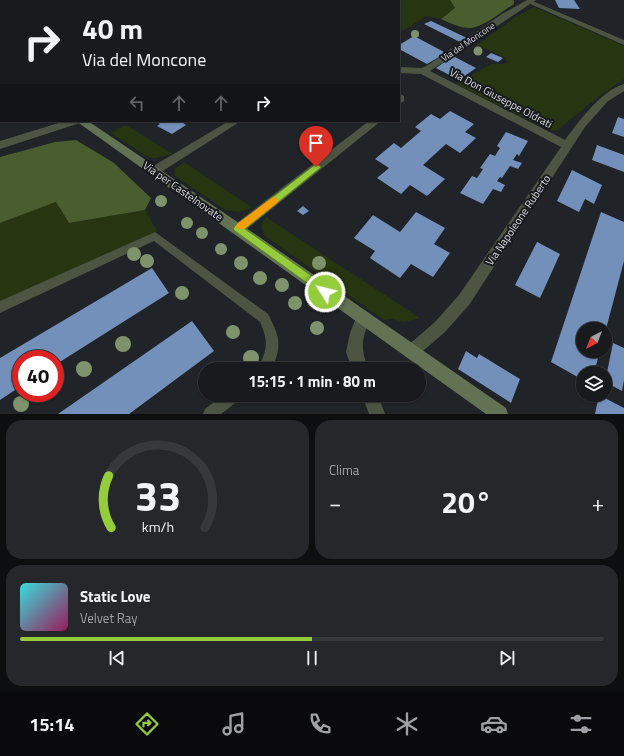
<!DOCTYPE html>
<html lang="it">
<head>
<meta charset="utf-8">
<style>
	body { margin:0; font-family:"Titillium Web",sans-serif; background:#25272a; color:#f1f3f6; height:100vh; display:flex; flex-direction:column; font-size:15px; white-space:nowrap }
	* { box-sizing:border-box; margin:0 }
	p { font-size:13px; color:#9fa1a4 }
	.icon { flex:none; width:22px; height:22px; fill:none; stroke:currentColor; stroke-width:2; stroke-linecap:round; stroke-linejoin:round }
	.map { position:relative; height:414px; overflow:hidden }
	.sheet { display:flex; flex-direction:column; gap:6px; padding:6px; background:#0d0e10; flex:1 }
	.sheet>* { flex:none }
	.top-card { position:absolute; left:0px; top:0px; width:400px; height:122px; box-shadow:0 1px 3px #0004,0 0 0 1px #36383b; background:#181a1d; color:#f1f3f6; overflow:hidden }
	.needle { width:26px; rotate:222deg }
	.tools { position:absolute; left:576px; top:322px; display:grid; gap:8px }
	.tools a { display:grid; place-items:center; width:36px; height:36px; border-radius:50%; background:#181a1d; box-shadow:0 1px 3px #0004,0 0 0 1px #36383b; font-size:20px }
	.speed { position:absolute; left:12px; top:350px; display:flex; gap:8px; font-size:20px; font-weight:700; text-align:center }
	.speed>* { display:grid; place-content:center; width:52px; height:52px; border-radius:50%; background:#181a1d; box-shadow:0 1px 3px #0004,0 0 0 1px #36383b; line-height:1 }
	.speed .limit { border:6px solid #d22; background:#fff; color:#111 }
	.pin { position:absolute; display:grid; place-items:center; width:34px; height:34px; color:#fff; margin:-41px -17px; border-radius:50% 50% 50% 0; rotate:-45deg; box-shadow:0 0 4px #0007 }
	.pin .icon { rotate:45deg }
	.me { position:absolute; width:44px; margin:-22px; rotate:306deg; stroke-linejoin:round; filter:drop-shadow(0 0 3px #0008) }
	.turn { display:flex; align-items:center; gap:14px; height:84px; padding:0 16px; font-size:18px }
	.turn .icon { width:52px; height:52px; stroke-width:2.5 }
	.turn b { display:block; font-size:28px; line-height:34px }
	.lanes { display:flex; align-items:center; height:38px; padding:0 16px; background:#0003; justify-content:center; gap:20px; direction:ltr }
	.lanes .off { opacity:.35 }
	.big { font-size:30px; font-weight:700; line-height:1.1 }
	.sheet .card { flex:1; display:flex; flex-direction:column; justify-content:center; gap:6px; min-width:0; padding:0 14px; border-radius:16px; background:#25272a }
	.sheet .dial { align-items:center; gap:0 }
	.dial svg { height:104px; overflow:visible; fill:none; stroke:#36383b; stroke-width:7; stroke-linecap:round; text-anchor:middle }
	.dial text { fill:#f1f3f6; stroke:none }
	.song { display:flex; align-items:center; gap:12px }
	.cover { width:48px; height:48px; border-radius:6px; background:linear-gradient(135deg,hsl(180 70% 55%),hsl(330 70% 35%)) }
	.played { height:4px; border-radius:2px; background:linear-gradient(90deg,#95cc3b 50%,#36383b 50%) }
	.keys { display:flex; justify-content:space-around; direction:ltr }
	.heat { display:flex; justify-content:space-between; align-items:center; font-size:22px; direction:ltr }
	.sheet .tiles { flex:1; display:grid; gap:6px; grid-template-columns:1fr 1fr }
	.card:last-child { grid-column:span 2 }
	.trip { position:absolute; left:198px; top:362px; width:228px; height:40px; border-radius:20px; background:#181a1d; box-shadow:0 1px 3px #0004,0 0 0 1px #36383b; font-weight:700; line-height:40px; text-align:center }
	.tab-bar { display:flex; height:64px; justify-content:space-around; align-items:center; background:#0a0a0c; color:#9fa1a4 }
	.tab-bar .icon { width:28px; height:28px }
	.tab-bar .current { color:#95cc3b }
	.tab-bar b { font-size:18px; color:#f1f3f6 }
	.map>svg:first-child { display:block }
</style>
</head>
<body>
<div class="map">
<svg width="624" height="414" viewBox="0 0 624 414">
	<rect width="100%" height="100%" fill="#202327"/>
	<path fill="#273610" d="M371,0H450L455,8L441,19L427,16L399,33V1H369Z
		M534,7L624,46V79L598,97L556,131L549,130L456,84L491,64H503L507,62L505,57L477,45L517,16Z
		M126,125L173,154L155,158L148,157L111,133Z
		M184,162L253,208L238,212L225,210L174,175L175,169Z
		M56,202L69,223L145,210L157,231L0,302V223Z
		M266,217L420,318L404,322L392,319L384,320L265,236C261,228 260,224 266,217Z"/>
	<path fill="#495d2f" d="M450,0H513L514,1V4C501,12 487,25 472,28C462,29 450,23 441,19L455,8Z
		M76,140L114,163L151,198L145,210L69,223L56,202L0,223V157L55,142Z"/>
	<path fill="#7390bb" d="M555,0H574L580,9L559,8Z
		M431,21L467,38L460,42L424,24Z
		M414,36L446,53L427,64L399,49V45Z
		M491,53L503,58L498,62L486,57Z
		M453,56L476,68L459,80L436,68Z
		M450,111L474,124L465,132L476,138L460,153L446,144L423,165L445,179L427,196L410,185L401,194L377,178L389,168L375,159L394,143L401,148L421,131L415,127L431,114L440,119Z
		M618,117L624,119V137L612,133Z
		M155,121H180L186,125L172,134L157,126L160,124Z
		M506,132L528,141L519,156L517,154L513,160L522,163L518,169L510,166L502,178L500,177L497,181L505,185L501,192L493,189L483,204L460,193L472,176L477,178L483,169L480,168L490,154L495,156L500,148L497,146Z
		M597,145L624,155V172L592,160Z
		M572,170L602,185L594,204L585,199L579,212L557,201Z
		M303,206L309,211L303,215L297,211Z
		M416,212L445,228L434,244L450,253L433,277L411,264L400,278L370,258L375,251L354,238L373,215L400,232Z
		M601,212L624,222V261L606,329H583V351H600L594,373H583V380L551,362Z
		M537,242L560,254L540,298L515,285Z
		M152,268L169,293L55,365V359H21V386L0,400V358Z
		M192,321L214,351L129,414H58Z
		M613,343L624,348V380L622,391L605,382Z
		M466,351L477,358L479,354L520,379L511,403L458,369Z
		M599,395L624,408V414H595Z"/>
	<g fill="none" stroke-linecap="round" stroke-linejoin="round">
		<path fill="#4c5542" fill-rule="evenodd" d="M530,0L624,40V45L528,3L527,2Z
			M155,232L268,314C280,337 282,345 272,369H258C267,349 269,342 260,322L154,241L0,313V301Z
			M223,395H241L239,400L221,414H203L205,409Z"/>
		<path fill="#4c5542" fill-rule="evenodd" d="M219,0H227L228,1H220Z
			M527,0H536L430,71L565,140C578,122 602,90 624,84V91L607,102L585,127L469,305L445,332L416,357L411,360L406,357L403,352L406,347L435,322L459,295L561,147L421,74L399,73V67L422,68L428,65L502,14Z
			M399,93L404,96V101L399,104Z
			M65,121H81L80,123L0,149V141Z
			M229,121H241L158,174L154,175L150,174L148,171L150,168Z
			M369,121H381L242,233L238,234L234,233L232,229L234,225Z
			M363,311L368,313L370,318C362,340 360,346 368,369H352L346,352L350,333L358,313Z
			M362,395H378L385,414H369Z"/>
		<path fill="#637253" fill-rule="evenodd" d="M31,0H39L30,1Z
			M76,121H88L242,225L506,408L508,414H486Z"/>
	</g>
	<g fill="#7e926b">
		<circle cx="415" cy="34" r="4"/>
		<circle cx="478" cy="51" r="4.5"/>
		<circle cx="161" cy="201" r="6"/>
		<circle cx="187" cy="223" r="6"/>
		<circle cx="202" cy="233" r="6"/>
		<circle cx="221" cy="249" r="6"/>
		<circle cx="134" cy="254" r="7"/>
		<circle cx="147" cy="261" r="7"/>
		<circle cx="241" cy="263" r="7"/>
		<circle cx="319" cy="263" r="7"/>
		<circle cx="260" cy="278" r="7"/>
		<circle cx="282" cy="285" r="7"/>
		<circle cx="182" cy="293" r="7"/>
		<circle cx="295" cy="303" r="7"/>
		<circle cx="317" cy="328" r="7"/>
		<circle cx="233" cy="332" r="7"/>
		<circle cx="123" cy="344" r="8"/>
		<circle cx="251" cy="358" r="8"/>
		<circle cx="84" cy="369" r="8"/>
		<circle cx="21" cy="404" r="8"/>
	</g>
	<path fill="#95cc3b" stroke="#618526" d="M316,164L321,167L319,169L245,229L329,288L331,292L329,295L325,296L235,231L233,229L235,226Z"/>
	<path fill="#f59e0b" d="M273,197L277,198L278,201L277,203L244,229H237L236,227L237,224Z"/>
	<g text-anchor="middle" stroke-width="4" stroke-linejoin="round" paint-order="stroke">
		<g font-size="9" fill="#d9dadd" stroke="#171a1e">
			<text transform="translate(468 42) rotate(-34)" y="3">Via del Moncone</text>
		</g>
		<g font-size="11" fill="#d9dadd" stroke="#171a1e">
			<text transform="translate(501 98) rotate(28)" y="4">Via Don Giuseppe Oldrati</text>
			<text transform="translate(183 191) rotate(35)" y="4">Via per Castelnovate</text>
			<text transform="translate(518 220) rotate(-56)" y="4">Via Napoleone Ruberto</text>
		</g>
	</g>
</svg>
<div class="tools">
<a><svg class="needle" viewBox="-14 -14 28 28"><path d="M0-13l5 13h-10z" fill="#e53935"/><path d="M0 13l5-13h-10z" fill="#9fa1a4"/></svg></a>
<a><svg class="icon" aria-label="layers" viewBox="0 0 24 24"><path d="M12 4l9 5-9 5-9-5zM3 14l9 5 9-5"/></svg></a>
</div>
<div class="speed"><div class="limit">40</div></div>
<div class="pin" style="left:316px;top:167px;background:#d93025"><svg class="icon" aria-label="arrive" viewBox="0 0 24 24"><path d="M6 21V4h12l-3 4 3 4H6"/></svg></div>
<svg class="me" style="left:325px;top:292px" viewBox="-20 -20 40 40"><circle r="17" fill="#95cc3b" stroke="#fff" stroke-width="3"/><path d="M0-11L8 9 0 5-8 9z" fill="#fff"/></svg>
<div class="trip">15:15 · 1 min · 80 m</div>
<div class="top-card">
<div class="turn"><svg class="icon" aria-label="right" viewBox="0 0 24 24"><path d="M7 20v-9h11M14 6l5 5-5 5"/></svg><div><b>40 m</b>Via del Moncone</div></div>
<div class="lanes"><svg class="icon off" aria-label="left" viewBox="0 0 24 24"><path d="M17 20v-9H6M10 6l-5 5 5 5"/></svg><svg class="icon off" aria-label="ahead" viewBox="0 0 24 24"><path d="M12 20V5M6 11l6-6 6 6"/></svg><svg class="icon off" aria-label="ahead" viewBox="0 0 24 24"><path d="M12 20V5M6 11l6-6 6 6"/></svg><svg class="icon" aria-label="right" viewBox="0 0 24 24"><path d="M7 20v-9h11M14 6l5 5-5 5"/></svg></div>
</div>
</div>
<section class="sheet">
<div class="tiles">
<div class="card dial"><svg viewBox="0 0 100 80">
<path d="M14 69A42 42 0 1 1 86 69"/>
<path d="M14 69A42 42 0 0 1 12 29" stroke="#95cc3b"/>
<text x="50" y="56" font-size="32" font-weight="700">33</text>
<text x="50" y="72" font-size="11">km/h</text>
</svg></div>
<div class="card"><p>Clima</p>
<div class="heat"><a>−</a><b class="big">20°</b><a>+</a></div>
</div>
<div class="card">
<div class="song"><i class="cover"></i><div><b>Static Love</b><p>Velvet Ray</p></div></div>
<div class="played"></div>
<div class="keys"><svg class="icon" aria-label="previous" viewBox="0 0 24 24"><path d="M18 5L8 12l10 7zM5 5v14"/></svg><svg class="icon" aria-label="pause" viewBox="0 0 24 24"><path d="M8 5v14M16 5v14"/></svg><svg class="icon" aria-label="next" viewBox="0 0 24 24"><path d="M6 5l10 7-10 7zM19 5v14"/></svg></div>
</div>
</div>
</section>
<nav class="tab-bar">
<b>15:14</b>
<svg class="icon current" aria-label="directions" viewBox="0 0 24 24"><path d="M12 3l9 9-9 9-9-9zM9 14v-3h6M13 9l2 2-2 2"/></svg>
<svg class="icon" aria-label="music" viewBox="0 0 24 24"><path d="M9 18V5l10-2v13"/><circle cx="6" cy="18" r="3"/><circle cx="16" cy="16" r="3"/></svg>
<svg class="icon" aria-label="phone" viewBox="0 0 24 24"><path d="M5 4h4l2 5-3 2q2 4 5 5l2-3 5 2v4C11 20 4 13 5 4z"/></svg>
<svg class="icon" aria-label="climate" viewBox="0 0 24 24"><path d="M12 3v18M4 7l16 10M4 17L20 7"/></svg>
<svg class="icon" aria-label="car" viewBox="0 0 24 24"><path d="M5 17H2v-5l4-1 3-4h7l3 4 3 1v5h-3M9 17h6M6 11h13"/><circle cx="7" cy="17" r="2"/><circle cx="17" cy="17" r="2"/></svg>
<svg class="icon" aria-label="filters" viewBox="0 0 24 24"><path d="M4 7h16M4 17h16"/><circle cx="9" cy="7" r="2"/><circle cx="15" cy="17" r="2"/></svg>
</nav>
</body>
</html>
